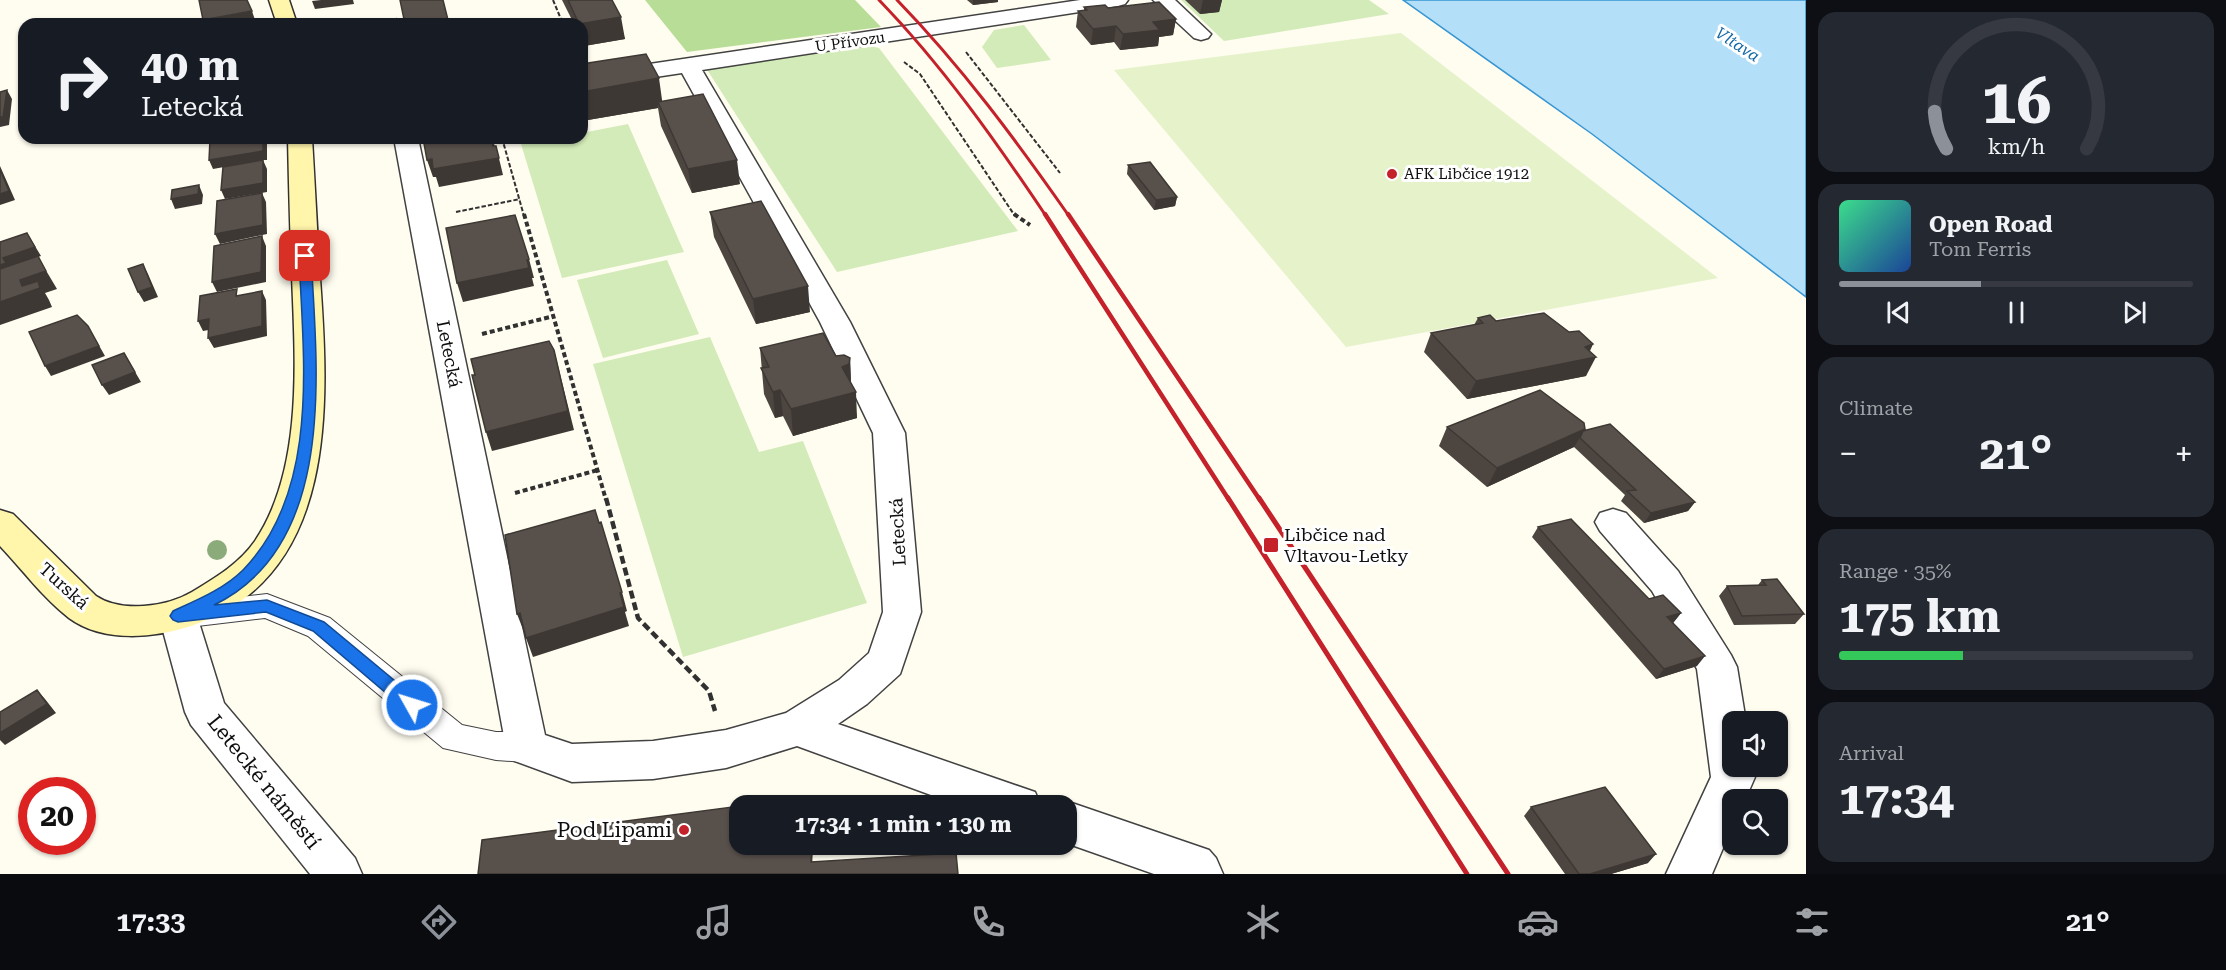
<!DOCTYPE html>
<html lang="en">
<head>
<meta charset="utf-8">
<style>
	body { margin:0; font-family:"Roboto Serif",serif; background:#242831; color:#f1f3f6; height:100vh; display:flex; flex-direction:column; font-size:22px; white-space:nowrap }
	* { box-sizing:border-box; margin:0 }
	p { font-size:20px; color:#9ea1a6 }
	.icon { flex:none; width:33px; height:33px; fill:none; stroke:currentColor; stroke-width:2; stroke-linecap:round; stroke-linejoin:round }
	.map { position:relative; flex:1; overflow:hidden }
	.drawer { display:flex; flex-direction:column; gap:12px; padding:12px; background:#0d0f14; width:420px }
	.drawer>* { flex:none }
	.banner { position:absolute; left:18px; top:18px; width:570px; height:126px; border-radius:18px; box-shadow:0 2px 4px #0004; background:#171b24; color:#f1f3f6; overflow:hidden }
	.controls { position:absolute; left:1722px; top:711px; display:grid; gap:12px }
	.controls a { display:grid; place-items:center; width:66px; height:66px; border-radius:12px; background:#171b24; box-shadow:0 2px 4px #0004; font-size:30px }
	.speed { position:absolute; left:18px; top:777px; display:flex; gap:12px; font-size:30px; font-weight:700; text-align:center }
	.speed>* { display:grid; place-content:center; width:78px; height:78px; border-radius:50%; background:#171b24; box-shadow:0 2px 4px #0004; line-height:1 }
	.speed .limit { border:9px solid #d22; background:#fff; color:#111 }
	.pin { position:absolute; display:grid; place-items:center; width:51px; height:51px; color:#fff; margin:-26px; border-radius:12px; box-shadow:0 3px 9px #0006 }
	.me { position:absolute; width:66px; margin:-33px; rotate:309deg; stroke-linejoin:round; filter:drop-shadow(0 0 4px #0008) }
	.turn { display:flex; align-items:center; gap:21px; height:126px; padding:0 24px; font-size:27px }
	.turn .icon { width:78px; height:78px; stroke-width:2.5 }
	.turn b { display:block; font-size:42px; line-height:51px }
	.big { font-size:45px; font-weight:700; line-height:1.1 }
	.drawer .tile { flex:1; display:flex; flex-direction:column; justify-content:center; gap:9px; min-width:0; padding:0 21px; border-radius:18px; background:#242831 }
	.drawer .dial { align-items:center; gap:0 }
	.dial svg { height:156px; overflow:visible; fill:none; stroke:#363941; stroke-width:7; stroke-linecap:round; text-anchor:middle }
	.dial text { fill:#f1f3f6; stroke:none }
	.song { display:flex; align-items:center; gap:18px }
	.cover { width:72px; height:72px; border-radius:9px; background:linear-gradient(135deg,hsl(150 70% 55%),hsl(220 70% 35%)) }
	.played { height:6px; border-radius:3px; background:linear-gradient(90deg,#8c9099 40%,#363941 40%) }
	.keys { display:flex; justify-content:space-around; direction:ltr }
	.heat { display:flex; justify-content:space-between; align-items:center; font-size:33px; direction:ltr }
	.charge { height:9px; border-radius:4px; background:linear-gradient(90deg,#34c759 35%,#363941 0) }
	.trip { position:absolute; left:729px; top:795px; width:348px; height:60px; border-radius:18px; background:#171b24; box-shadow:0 2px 4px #0004; font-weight:700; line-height:60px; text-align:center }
	.dock { display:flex; height:96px; justify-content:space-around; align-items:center; background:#090b0e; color:#9ea1a6 }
	.dock .icon { width:42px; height:42px }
	.dock .selected { color:#8c9099 }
	.dock b { font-size:27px; color:#f1f3f6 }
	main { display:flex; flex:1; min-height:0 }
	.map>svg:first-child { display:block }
</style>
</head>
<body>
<main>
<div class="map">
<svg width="1806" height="874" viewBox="0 0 1806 874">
	<rect width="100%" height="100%" fill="#fffcf0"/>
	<path fill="#d3ebb8" d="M1181,0H1369L1389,14L1224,41Z
		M1024,25L1051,60L997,68L982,47L994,30Z
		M861,44L879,48L1018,231L837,272L706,68Z
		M628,124L684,252L562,278L521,144L554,138H582V133Z
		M667,260L699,334L603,358L577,280Z
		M710,337L759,452L803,441L867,603L683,657L593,364Z"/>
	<path fill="#b7dd97" d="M645,0H855L881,27L687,52Z"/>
	<path fill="#e5f2ca" d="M1401,33L1718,278L1346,347L1114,70Z"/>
	<path fill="#b3dff8" stroke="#3796d2" stroke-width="1.5" d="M1403,0H1806V297L1592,134Z"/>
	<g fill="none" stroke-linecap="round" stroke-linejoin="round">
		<g stroke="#424242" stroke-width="2">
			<path id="lane" d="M267,594L330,618L462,725L496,732H527L539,737L543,747L539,757L527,762L496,760L443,748L308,636L265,618L189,627L179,623L174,615L179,607L189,603Z"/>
		</g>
		<g stroke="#424242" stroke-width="3">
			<path id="street" d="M1080,0H1128L1125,4L1118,6L702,70L850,322L905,433L921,612L900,674L867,704L838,724L1035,792L1041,806H961L797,746L726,768L653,779L572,782L512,760L506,747L394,138H418L545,735L572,744L653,741L726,730L786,713L839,680L869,653L883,612L873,433L820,322L682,73L582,88V74Z
				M1153,0H1175L1211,34L1208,38L1201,40L1194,38Z
				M1613,509L1626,513L1678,571L1731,655L1737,667L1746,722H1732V766H1753L1755,777L1745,800H1732V827L1712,874H1666L1711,777L1697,669L1652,591L1600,531L1595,522L1600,513Z
				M178,601L192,605L197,616L224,703L355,858L362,874H310L191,725L185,712L159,616L164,605Z
				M1066,801L1209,850L1216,858L1223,874H1154L1066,843V806H1055Z"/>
		</g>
		<g stroke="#313131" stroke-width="3">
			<path id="secondary" d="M269,0H289L297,24H277Z
				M288,138H312C315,185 317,232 320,278C329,403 339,577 191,626C154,638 103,643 69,618C43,598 22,569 0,546V510L13,514L96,596C121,613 167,607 192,592C215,578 239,564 255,541C304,468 295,358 292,275C290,229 289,184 288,138Z"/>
		</g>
		<path stroke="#313131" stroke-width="2" stroke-dasharray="4.5 2" stroke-linecap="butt" d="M553,0L563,24
			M396,18L397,24
			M966,52L1060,173
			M904,62L920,74L1015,216
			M502,138L524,216
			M456,212L520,199"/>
		<path stroke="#313131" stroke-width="4" stroke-dasharray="5 3" stroke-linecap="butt" d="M524,214L606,500
			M1014,214L1030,225
			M482,334L554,316
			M515,493L598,470"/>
		<path stroke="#313131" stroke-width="4.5" stroke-dasharray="8 4" stroke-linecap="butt" d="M606,498L638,618L709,691L715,711"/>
		<use href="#lane" fill="#fff" fill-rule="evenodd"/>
		<use href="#street" fill="#fff" fill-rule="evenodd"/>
		<use href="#secondary" fill="#fff5ab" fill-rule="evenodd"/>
		<path stroke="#c4212b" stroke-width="3" d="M879,0C942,65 995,140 1046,216
			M897,0C961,66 1016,140 1069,216"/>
		<path stroke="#c4212b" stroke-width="4.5" d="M1045,214L1229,500
			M1068,214L1260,500"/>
		<path stroke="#c4212b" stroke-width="5" d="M1228,498L1467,874
			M1259,498L1508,874"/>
	</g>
	<circle fill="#8cab7b" cx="217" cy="550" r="10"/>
	<path fill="#4c4540" d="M562,0H612L625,39L584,46L582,42V24H574Z
		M967,0H998V2L973,5Z
		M1185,0H1222L1219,12L1200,14Z
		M1084,7L1108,8L1176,19L1173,35L1159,37L1158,46L1120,50L1114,42L1091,45L1076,27L1078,11H1084Z
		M582,64L662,101L740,184L692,193L661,126L658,108L582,121Z
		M1128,165L1177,197L1175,206L1154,210L1127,174Z
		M710,212L810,312L756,324L714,237Z
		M1478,318L1569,332L1593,344L1590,351L1586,376L1467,399L1424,352L1431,333L1474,325Z
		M760,348L850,358L851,383L857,418L793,436L783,416L775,418L764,394Z
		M1447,427L1585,429L1583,431L1695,502L1688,511L1644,523L1621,501L1625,495L1574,447L1487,487L1439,446Z
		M1538,527L1649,599L1681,613L1673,623L1697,666L1656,679L1532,537Z
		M1762,580L1804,614L1795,624L1734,625L1719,596L1727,586L1758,585Z
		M1531,807L1648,863L1611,874H1565L1524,816Z"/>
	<path fill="#3e3834" d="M321,0H353L354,4L315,9L312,1Z
		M973,0H998V2L973,5Z
		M1203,0H1222L1219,12L1200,14Z
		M252,11L255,20L232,24H205L203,20Z
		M621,17L625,39L584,46L582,37V24H579Z
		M1176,19L1173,35L1159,37L1158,46L1120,50L1123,34L1153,22Z
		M1116,26L1114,42L1091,45L1093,29Z
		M659,78L663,107L658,102V108L582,121V92Z
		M7,90L12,99L9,125L0,127V117Z
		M263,138H267V160H263L267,169V192L225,199L221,190L263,160L213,169L209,160Z
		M492,138H493L497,158L496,146L503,175L439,187L436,177H433L427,160L493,146Z
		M737,160L740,184L692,193L688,169Z
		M0,166L15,200L0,205Z
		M199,185L203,195L202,204L175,209L171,199Z
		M262,193L266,202L267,234L220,244L215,234Z
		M1177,197L1175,206L1154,210L1156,200Z
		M27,233L41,256L38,257L57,289L45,293L49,300L52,307L0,325V265L3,258Z
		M262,236L266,246V282L217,292L212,282Z
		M529,259L534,278H532L534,286L463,302L457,283Z
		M143,264L148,274L158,297L144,302L138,292Z
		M808,286L810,312L756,324L753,299Z
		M262,291L266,300L267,336L214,348L208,338Z
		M209,319L214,329L203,331L198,321Z
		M88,326L105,356L51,376L45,366Z
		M1593,344L1585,359L1596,357L1586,376L1467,399L1476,381Z
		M554,350L574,430L492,451L486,432Z
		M124,353L141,382L109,395L102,385Z
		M850,358L851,384L842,367Z
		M780,390L783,416L775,418L773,392Z
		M856,392L857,418L793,436L791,409Z
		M1585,429L1574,447L1487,487L1497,468Z
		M1695,502L1688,511L1644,523L1651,513Z
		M622,592L627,611L625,612L629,626L533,657L526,638Z
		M520,613L524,632L517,614Z
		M1681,613L1673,623L1660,627L1667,617Z
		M1705,656L1697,666L1656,679L1664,669Z
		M37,690L45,699L56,713L5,745L0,740V733Z
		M812,844H813L812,870L811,862Z
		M1656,854L1648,863L1611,874H1590Z"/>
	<path fill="#58504b" stroke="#3e3834" stroke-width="1.5" d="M199,0H247L252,11L203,20Z
		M400,0H443L449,24H405Z
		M568,0H612L621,17L579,24Z
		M1159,2L1176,19L1153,22L1160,30L1123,34L1116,26L1093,29L1078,11L1087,10L1084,7L1105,5L1108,8Z
		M646,54L659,78L582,92V64Z
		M7,90L3,117H0V92Z
		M703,94L737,160L688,169L658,102Z
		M215,138H263V151L209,160L210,139Z
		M423,138H492L493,146H496L499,158L433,169L432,159L427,160Z
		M263,160V183L221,190L223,167Z
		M1150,162L1177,197L1156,200L1128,165Z
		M0,169L9,191L0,194Z
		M199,185L198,194L171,199L172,190Z
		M262,193L263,225L215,234L217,201Z
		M761,201L808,286L753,299L710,212Z
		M515,215L529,259L527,260L529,268L457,283L446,228Z
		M27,233L35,247L3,258L6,263L0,265V242Z
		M262,236L261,272L212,282L214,246Z
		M38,256L46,271L20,280L22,286L38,281L40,288L0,302V269Z
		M143,264L152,287L138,292L128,269Z
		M237,289L236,296L262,291V326L208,338L209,319L198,321L200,296Z
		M1544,313L1569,332L1579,331L1593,344L1585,347L1596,357L1476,381L1431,333L1483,323L1478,318L1490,315L1496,321Z
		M77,315L88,326L99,346L45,366L29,332Z
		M823,333L836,356L844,355L850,358L849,364L842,367L856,392L791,409L780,390L773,392L761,368L769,367L760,348Z
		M549,341L554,350L568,411L486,432L472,375H475L471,359Z
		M124,353L135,372L102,385L92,365Z
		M1540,390L1584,423L1585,429L1497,468L1447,427Z
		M1610,424L1695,502L1651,513L1627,491L1636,490L1580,438L1583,431Z
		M595,510L599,523L601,522L622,592L620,593L624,607L526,638L520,613L517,614L505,535Z
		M1571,519L1649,599L1663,595L1681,613L1667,617L1705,656L1664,669L1538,527Z
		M1777,579L1804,614L1742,616L1727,586L1766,585L1762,580Z
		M37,690L47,704L0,733V712Z
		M1605,787L1656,854L1590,874H1579L1531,807Z
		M760,803L814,805V806H740Z
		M740,806V844H812L811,862L956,853L958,874H478L482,840Z"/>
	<path fill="#1a73e8" stroke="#114b97" stroke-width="1.5" d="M305,252L311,256C317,369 338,545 214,605L267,600L324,622L418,700L420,705L418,710L412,712L406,710L313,631L266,612L178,622L173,620L170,616L173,611C197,600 224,589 243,570C321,490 303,357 299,256Z"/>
	<g fill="#c4212b" stroke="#fff" stroke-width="2">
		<circle cx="1392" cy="174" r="6"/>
		<rect x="1263" y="537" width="16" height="16" rx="3"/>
		<circle cx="684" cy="830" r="6"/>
	</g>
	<g text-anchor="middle" stroke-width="6" stroke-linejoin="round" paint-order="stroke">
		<g font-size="15" fill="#0f0f0f" stroke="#fff">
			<text transform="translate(850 42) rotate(-8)" y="5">U Přívozu</text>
		</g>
		<g font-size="15" fill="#0f0f0f" stroke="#fff" text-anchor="start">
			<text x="1404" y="179">AFK Libčice 1912</text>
		</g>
		<g font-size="16" font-style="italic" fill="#1367a6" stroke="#fff">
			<text transform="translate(1738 44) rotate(33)" y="6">Vltava</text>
		</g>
		<g font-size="18" fill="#0f0f0f" stroke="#fff">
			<text transform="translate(449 354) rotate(79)" y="6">Letecká</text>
			<text transform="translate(898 532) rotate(-93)" y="6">Letecká</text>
			<text transform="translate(64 586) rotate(42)" y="6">Turská</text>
		</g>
		<g font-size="18" fill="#0f0f0f" stroke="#fff" text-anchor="start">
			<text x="1284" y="541">Libčice nad<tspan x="1284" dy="21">Vltavou-Letky</tspan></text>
		</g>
		<g font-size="21" fill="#0f0f0f" stroke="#fff">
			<text transform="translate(264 782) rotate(51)" y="7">Letecké náměstí</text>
		</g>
		<g font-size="21" fill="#0f0f0f" stroke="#fff" text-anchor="end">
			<text x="672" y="837">Pod Lipami</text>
		</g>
	</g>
</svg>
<div class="controls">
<a><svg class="icon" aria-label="sound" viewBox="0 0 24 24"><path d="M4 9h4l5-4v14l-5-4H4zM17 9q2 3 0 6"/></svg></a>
<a><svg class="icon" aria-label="search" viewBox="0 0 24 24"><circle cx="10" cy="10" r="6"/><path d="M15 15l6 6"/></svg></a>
</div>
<div class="speed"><div class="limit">20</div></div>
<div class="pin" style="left:305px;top:256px;background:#d93025"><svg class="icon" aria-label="arrive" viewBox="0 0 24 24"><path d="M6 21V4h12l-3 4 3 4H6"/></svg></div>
<svg class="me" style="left:412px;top:705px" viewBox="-20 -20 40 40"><circle r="17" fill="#1a73e8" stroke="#fff" stroke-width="3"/><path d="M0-11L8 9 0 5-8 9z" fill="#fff"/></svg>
<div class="trip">17:34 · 1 min · 130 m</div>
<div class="banner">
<div class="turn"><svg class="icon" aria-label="right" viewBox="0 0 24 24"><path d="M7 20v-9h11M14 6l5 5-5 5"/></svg><div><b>40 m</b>Letecká</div></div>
</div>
</div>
<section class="drawer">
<div class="tile dial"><svg viewBox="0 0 100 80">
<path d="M14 69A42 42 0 1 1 86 69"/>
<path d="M14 69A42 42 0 0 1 8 50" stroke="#8c9099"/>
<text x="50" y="56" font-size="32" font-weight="700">16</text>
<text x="50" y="72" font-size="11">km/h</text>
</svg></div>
<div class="tile">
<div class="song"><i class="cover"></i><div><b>Open Road</b><p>Tom Ferris</p></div></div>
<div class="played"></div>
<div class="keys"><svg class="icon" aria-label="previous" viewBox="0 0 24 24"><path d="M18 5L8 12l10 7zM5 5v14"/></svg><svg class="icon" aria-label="pause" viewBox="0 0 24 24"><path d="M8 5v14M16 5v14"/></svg><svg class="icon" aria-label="next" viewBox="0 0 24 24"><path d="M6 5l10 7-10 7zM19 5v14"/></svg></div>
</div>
<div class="tile"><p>Climate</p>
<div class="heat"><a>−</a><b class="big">21°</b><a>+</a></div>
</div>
<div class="tile"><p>Range · 35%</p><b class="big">175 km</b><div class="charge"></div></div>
<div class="tile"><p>Arrival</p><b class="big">17:34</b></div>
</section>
</main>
<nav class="dock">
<b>17:33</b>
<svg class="icon selected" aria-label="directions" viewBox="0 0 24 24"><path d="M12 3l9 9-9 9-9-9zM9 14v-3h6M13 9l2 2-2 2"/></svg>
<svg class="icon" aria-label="music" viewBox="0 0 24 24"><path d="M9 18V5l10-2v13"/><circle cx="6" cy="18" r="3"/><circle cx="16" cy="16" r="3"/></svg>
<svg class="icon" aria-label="phone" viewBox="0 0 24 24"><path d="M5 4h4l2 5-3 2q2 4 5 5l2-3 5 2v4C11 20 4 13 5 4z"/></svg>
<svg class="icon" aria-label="climate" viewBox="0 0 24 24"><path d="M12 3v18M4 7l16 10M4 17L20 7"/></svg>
<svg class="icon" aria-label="car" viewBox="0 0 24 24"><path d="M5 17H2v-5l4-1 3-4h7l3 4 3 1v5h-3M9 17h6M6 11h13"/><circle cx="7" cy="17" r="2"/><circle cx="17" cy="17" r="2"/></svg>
<svg class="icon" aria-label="filters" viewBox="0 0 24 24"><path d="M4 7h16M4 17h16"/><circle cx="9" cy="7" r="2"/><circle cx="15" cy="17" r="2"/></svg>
<b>21°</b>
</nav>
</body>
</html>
